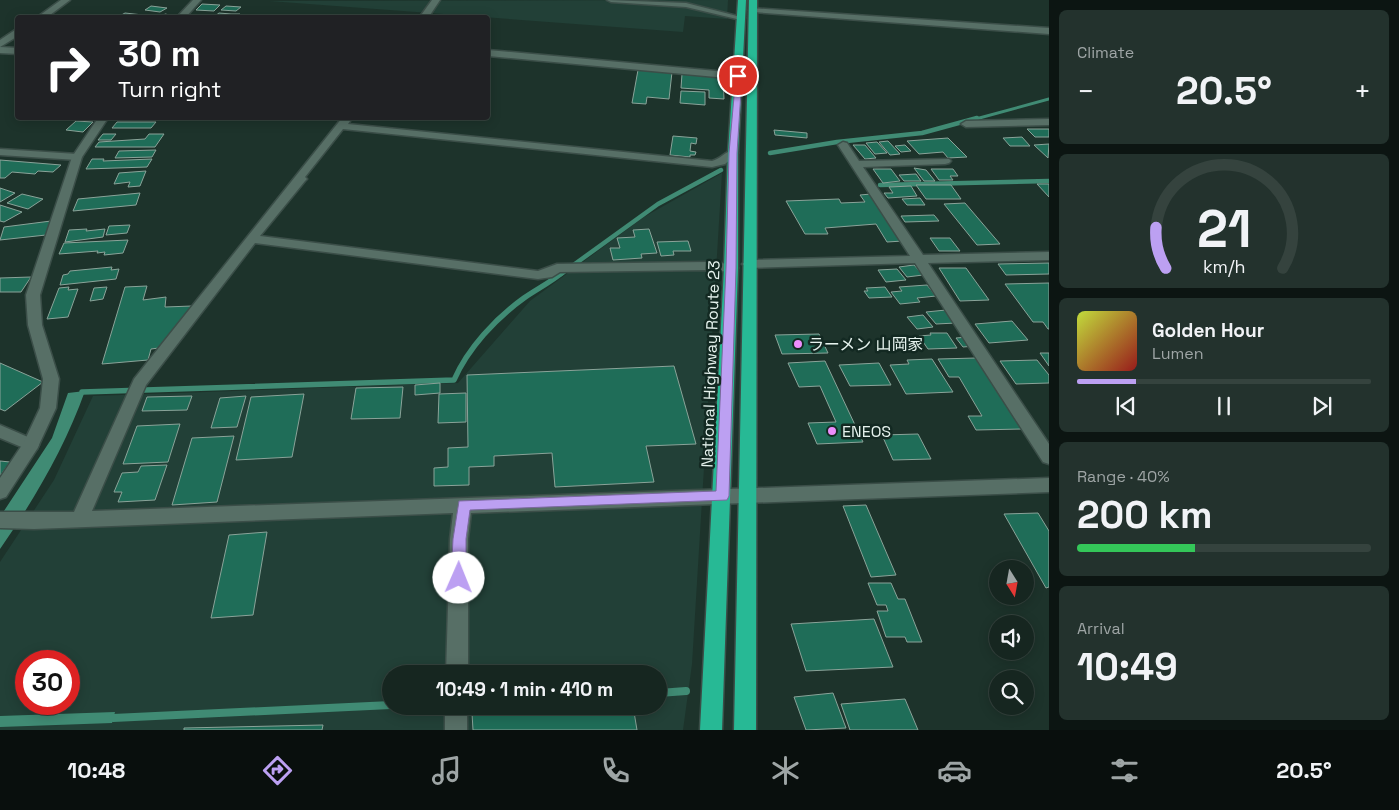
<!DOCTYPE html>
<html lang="en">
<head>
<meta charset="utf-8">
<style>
	body { margin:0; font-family:"Space Grotesk","Noto Sans JP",sans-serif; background:#23322d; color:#f1f3f6; height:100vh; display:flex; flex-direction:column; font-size:19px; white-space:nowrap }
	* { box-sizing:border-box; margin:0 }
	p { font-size:16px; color:#9ea5a5 }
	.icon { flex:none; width:28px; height:28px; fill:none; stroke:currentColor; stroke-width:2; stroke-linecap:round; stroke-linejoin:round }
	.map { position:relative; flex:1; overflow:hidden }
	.side { display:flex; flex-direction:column; gap:10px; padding:10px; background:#0c1512; width:350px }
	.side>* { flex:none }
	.guide { position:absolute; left:15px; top:15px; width:475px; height:105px; border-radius:5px; box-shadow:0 2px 12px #0003,0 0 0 1px #35433e; background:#202124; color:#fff; overflow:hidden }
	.needle { width:32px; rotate:169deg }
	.tools { position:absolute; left:989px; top:560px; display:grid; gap:10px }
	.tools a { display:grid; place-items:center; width:45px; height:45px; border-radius:50%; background:#162620; box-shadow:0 2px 12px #0003,0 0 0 1px #35433e; font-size:25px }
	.speed { position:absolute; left:15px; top:650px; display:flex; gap:10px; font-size:25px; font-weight:700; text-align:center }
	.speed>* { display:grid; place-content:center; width:65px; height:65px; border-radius:50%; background:#162620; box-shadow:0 2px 12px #0003,0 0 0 1px #35433e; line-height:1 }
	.speed .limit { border:8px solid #d22; background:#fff; color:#111 }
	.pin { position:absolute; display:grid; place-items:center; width:42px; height:42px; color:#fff; margin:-21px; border:2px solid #fff; border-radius:50%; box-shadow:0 1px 5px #0007 }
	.me { position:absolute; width:55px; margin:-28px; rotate:1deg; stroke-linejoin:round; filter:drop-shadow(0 0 4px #0008) }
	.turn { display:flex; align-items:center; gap:18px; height:105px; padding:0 20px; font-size:22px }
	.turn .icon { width:65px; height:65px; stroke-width:2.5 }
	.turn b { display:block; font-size:35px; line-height:42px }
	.big { font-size:38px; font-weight:800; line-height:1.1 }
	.side .card { flex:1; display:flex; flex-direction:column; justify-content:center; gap:8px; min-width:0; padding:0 18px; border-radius:8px; background:#23322d }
	.side .dial { align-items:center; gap:0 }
	.dial svg { height:130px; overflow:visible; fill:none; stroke:#35433e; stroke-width:7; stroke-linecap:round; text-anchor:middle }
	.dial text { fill:#f1f3f6; stroke:none }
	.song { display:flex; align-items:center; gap:15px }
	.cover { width:60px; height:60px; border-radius:8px; background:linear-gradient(135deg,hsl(70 70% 55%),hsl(0 70% 35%)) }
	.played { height:5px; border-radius:2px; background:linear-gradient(90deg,#bca0f2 20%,#35433e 20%) }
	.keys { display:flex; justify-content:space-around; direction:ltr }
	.heat { display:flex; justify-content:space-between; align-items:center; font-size:28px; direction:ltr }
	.charge { height:8px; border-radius:4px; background:linear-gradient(90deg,#34c759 40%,#35433e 0) }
	.trip { position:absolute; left:382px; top:665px; width:285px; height:50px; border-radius:25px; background:#162620; box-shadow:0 2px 12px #0003,0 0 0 1px #35433e; font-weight:800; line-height:50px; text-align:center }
	.tab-bar { display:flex; height:80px; justify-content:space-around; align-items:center; background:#090f0d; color:#9ea5a5 }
	.tab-bar .icon { width:35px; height:35px }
	.tab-bar .on { color:#bca0f2 }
	.tab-bar b { font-size:22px; color:#f1f3f6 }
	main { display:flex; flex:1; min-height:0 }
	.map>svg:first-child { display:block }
</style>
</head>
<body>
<main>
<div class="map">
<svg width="1049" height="730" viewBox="0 0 1049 730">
	<rect width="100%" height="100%" fill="#1d332b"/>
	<path fill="#224037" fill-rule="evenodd" d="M728,0L727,19L685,16L683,32L269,1Z
		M722,173L692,664L683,730H0V562L54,480L93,396L458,383L530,301L644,217ZM26,661H69V704H26ZM391,674H659V706H391Z"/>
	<path fill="#408b74" d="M85,391C65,447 34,500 0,549V517L52,438L68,393Z
		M115,712L112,723L0,727V716Z"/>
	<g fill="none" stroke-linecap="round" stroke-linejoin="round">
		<path stroke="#408b74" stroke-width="3" d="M972,120L1049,99"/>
		<path stroke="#408b74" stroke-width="4.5" d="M770,153L837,142L922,133L977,118
			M880,185L1049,181
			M561,274L658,204L721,170"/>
		<path stroke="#408b74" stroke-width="5.5" d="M82,392L454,380C468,348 496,318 524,298C537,289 551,282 563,272"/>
		<path stroke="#408b74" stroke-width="8" d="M659,693L686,691
			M113,718L391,705"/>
	</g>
	<path fill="#1f6d58" stroke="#8aa399" d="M202,4L220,5L214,11L196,10Z
		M151,6L167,8L160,12L145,10Z
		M226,6L241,7L236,11L221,10Z
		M125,13L161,17L165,14L175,16L172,18H116Z
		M219,13L231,14H240L236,18L215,16Z
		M638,70L672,72L669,99L647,97L646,104L632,103Z
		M682,74L723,77L724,99L709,98V90L681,88Z
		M681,91L705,92V105L680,103Z
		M76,121L93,122L83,132L66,130Z
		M117,122H156L151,128H112Z
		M1027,129H1049V137H1035Z
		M774,130L807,133V138L775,135Z
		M103,134H116L111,140H98Z
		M149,134H164L155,147H95L99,142L145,139Z
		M673,136L697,138L696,144L691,143L690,151L696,152L695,155H690V157L670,155Z
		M1022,137L1030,146H1010L1003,138Z
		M948,138L967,157L948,158L943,152L919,154L907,141Z
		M888,141L900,154L890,155L879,142Z
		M877,142L887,153L875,154L866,143Z
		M1049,144L1048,158L1034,145Z
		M853,145H865L876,158L865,159Z
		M905,145L911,151L901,152L895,146Z
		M156,150L152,157L115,158L119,151Z
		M92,159H104L103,161L152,159L147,167L86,169Z
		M0,160L61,165L53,172L38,171L35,174L12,172L5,178H0Z
		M914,168L926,170L935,181H924Z
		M873,169H891L900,181L883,183Z
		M931,169H953L958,176H950L953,180H939Z
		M146,171L140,186L128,187L130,182L114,184L119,173Z
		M916,174L921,181H904L899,175Z
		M1037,184H1049V197Z
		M916,185H951L961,199H926Z
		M911,186L917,196L888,198L884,193H893L889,187Z
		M0,188L15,193L0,202Z
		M140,193L136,205L73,211L78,199Z
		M22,194L43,199L28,209L7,203Z
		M871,194L903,241L887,242L876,224L825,228L828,234H805L786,201L839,199L841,203L865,202L860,195Z
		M920,198L925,205H907L902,199Z
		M965,203L1000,244L977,245L944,204Z
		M0,205L22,212L4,222L0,221Z
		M934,215L939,221L905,222L901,216Z
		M51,221L46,235L0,240L4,227Z
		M130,225L127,233L106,235L109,226Z
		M87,229L86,231L105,229L103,237L65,242L69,230Z
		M649,229L657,253L641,254L642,258L613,260L610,248H620L617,238L635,237L633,230Z
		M930,238H950L960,251H939Z
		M128,240L123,253L104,255L105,252L97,253L98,251L59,254L64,243Z
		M688,241L691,251H673L674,255L661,256L657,242Z
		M1049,263V274L1006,275L998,264Z
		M914,265L923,275L907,277L899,267Z
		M112,267L111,270L119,269L116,279L60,285L63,275L68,274L70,271Z
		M939,268H966L989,300L960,301Z
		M897,269L906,280L886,282L878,270Z
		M31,277L21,292H0V278Z
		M1049,283V329H1048L1043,322H1033L1005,284Z
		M927,285L936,296L917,298L920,302L900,304L891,292L902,291L899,287Z
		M147,286L143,300L166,297L165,307L192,306L159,348L151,349L148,360L102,364L125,287Z
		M69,287L68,290L78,289L68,317L47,319L59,288Z
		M107,287L103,299L90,301L94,288Z
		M885,287L892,297L869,298L864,291H868L866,288Z
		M946,310L956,323L936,324L926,312Z
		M923,315L933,327L917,329L907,317Z
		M1012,321L1028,340L989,343L975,324Z
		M930,333H947L957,348L928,349L919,336L931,335Z
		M819,334L828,353L782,354L775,335Z
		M968,337L975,346L963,347L956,338Z
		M1040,353H1049V366Z
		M976,358L1022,429L976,430L968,416H982L959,377H949L938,359Z
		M932,359L953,392L906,394L890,365L909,364L907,360Z
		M1037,360L1049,375V383L1016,384L1000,361Z
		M825,361L863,442L817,444L808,423L836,422L820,386L799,387L788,363Z
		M0,363L43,382L5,411L0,409Z
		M879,363L891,385L850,386L839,365Z
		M674,366L696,444L646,446L654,482L555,487L552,453L494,456V466L469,467V485L434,486V468L448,467V448L468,447L467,375Z
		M440,383V393L415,395V385Z
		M403,387L400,418L351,419L356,388Z
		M466,393V422L438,423L439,394Z
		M304,394L292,457L236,460L251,397Z
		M192,396L187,410L142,411L147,397Z
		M246,396L237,427L211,428L220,398Z
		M180,424L168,462L123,464L137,426Z
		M918,434L931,459L893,460L882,435Z
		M234,436L217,502L172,505L192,438Z
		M0,461L10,462L0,476Z
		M167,465L155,500L118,502L122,492H114L122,473L138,472L141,466Z
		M866,505L896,575L871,577L843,506Z
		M1038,513L1049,531V587L1046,588L1004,514Z
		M267,532L253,615L211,618L229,535Z
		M868,583H891L898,599H905L922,642H907L905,637H886L877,611H888L886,605H877Z
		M874,619L893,667L806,671L791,624Z
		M833,693L846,728L806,730L794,697Z
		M905,699L918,730H850L841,704Z
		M595,706H633L637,730H473L472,713Z
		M323,725L322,730H184V728Z"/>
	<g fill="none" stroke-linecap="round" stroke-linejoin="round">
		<g stroke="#3b4e48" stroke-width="3">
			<path id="street" d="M61,0H70L46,18H36Z
				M432,0H440L428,18H419Z
				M607,0L686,3L745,18L741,20L686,7L611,2Z
				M750,8L1049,28V34L753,12L749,10Z
				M15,30H18V36L0,47V40Z
				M0,47L18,48V54L0,53Z
				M488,50L738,73L743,76L738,79L488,56Z
				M342,118H352L348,124L712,161C720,159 725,152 733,150L738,153L725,164L712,167L343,129L305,177L307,179L305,181L260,236L538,271L557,264L707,262L731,264L738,268L731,272L707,270L560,272L552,277L538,279L255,243L146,385L92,511L1049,478V492L471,513L468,539V674H446L450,539L453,513L34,529L0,528V512H74L134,379Z
				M1049,119V125L966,127L961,124L966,121Z
				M843,142L847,143L859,161L949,159L951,161L949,163L945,164L863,167L923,255L1049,252V260L928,263L1049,444V464L1043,462L915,263L749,268L742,264L749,260L910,256L838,145Z
				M0,149L77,154L82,157L77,160L0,155Z
				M0,425L37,441L39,445L37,449L31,451L0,438Z
				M445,706H467V730H445Z"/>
		</g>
		<g stroke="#3b4e48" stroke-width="3">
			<path id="secondary" d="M193,0H201L185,18H176Z
				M98,118H108L82,157L40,295L42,325L59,379L56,408L37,449L6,497L0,499V478L24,442L40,408L43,379L28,325L26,295L72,157Z"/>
		</g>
		<g stroke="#3b4e48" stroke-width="3">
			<path id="highway" d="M738,0H746L738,153V268L722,730H700L724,268L728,153Z
				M749,0H757L756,730H734Z"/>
		</g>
		<use href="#street" fill="#576f66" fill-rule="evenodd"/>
		<use href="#secondary" fill="#576f66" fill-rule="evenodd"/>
		<use href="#highway" fill="#27b995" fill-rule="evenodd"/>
	</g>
	<path fill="#bca0f2" stroke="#7a689d" d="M736,74L742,76L737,153L736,268L729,496L727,500L470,510L466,539V578L464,582L459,584L454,582L451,578L453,539L459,501L716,491L726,268L729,153Z"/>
	<g fill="#eb8dfc" stroke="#132922" stroke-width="2">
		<circle cx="798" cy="344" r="5"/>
		<circle cx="832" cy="431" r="5"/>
	</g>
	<g text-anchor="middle" stroke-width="5" stroke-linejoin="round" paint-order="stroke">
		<g font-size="16" fill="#e6f3ee" stroke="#132922" text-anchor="start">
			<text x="808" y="350">ラーメン 山岡家</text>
			<text x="842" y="437">ENEOS</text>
		</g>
		<g font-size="16" fill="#e6f3ee" stroke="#132922">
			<text transform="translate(710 364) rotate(-88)" y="6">National Highway Route 23</text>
		</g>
	</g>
</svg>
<div class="tools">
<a><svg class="needle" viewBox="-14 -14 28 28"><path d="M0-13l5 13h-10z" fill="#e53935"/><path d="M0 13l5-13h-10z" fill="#9ea5a5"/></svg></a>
<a><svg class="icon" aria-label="sound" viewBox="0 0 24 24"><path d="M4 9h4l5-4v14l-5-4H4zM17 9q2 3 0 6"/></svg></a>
<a><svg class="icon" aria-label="search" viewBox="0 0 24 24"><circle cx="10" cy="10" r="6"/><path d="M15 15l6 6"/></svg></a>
</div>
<div class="speed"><div class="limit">30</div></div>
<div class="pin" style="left:738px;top:76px;background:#d93025"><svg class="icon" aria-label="arrive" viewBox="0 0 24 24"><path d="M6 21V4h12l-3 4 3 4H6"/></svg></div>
<svg class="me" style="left:459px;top:578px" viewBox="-20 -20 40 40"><circle r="19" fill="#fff"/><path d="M0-13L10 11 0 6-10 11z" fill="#bca0f2"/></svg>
<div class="trip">10:49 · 1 min · 410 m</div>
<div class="guide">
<div class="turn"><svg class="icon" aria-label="right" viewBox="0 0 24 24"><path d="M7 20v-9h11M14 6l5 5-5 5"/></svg><div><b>30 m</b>Turn right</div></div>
</div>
</div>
<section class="side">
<div class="card"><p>Climate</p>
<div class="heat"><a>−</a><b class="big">20.5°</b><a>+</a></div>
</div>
<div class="card dial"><svg viewBox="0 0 100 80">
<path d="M14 69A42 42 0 1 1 86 69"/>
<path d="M14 69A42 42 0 0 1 8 44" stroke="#bca0f2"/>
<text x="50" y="56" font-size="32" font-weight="700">21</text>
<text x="50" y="72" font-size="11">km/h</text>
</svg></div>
<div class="card">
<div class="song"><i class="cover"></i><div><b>Golden Hour</b><p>Lumen</p></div></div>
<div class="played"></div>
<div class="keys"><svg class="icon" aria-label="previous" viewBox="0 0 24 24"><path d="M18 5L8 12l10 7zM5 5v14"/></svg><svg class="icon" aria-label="pause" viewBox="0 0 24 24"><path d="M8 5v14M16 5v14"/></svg><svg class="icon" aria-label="next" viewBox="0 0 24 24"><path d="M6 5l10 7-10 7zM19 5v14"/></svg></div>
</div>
<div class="card"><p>Range · 40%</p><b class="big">200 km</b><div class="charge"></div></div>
<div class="card"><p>Arrival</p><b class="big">10:49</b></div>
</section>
</main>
<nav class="tab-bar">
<b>10:48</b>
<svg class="icon on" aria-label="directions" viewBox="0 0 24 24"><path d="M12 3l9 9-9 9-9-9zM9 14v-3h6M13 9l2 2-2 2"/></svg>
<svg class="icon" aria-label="music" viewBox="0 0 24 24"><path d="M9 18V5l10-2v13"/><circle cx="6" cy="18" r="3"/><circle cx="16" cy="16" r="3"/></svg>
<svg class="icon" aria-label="phone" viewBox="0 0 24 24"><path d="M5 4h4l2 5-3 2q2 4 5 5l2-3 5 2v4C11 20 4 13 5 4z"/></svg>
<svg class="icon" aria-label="climate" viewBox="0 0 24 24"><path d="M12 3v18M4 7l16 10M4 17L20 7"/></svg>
<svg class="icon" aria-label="car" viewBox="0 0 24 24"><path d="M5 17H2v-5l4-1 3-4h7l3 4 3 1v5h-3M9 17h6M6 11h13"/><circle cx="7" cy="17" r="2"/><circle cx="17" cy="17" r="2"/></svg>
<svg class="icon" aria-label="filters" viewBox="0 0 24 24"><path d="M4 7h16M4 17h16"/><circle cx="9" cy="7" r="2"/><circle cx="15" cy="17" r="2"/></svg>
<b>20.5°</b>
</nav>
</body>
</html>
